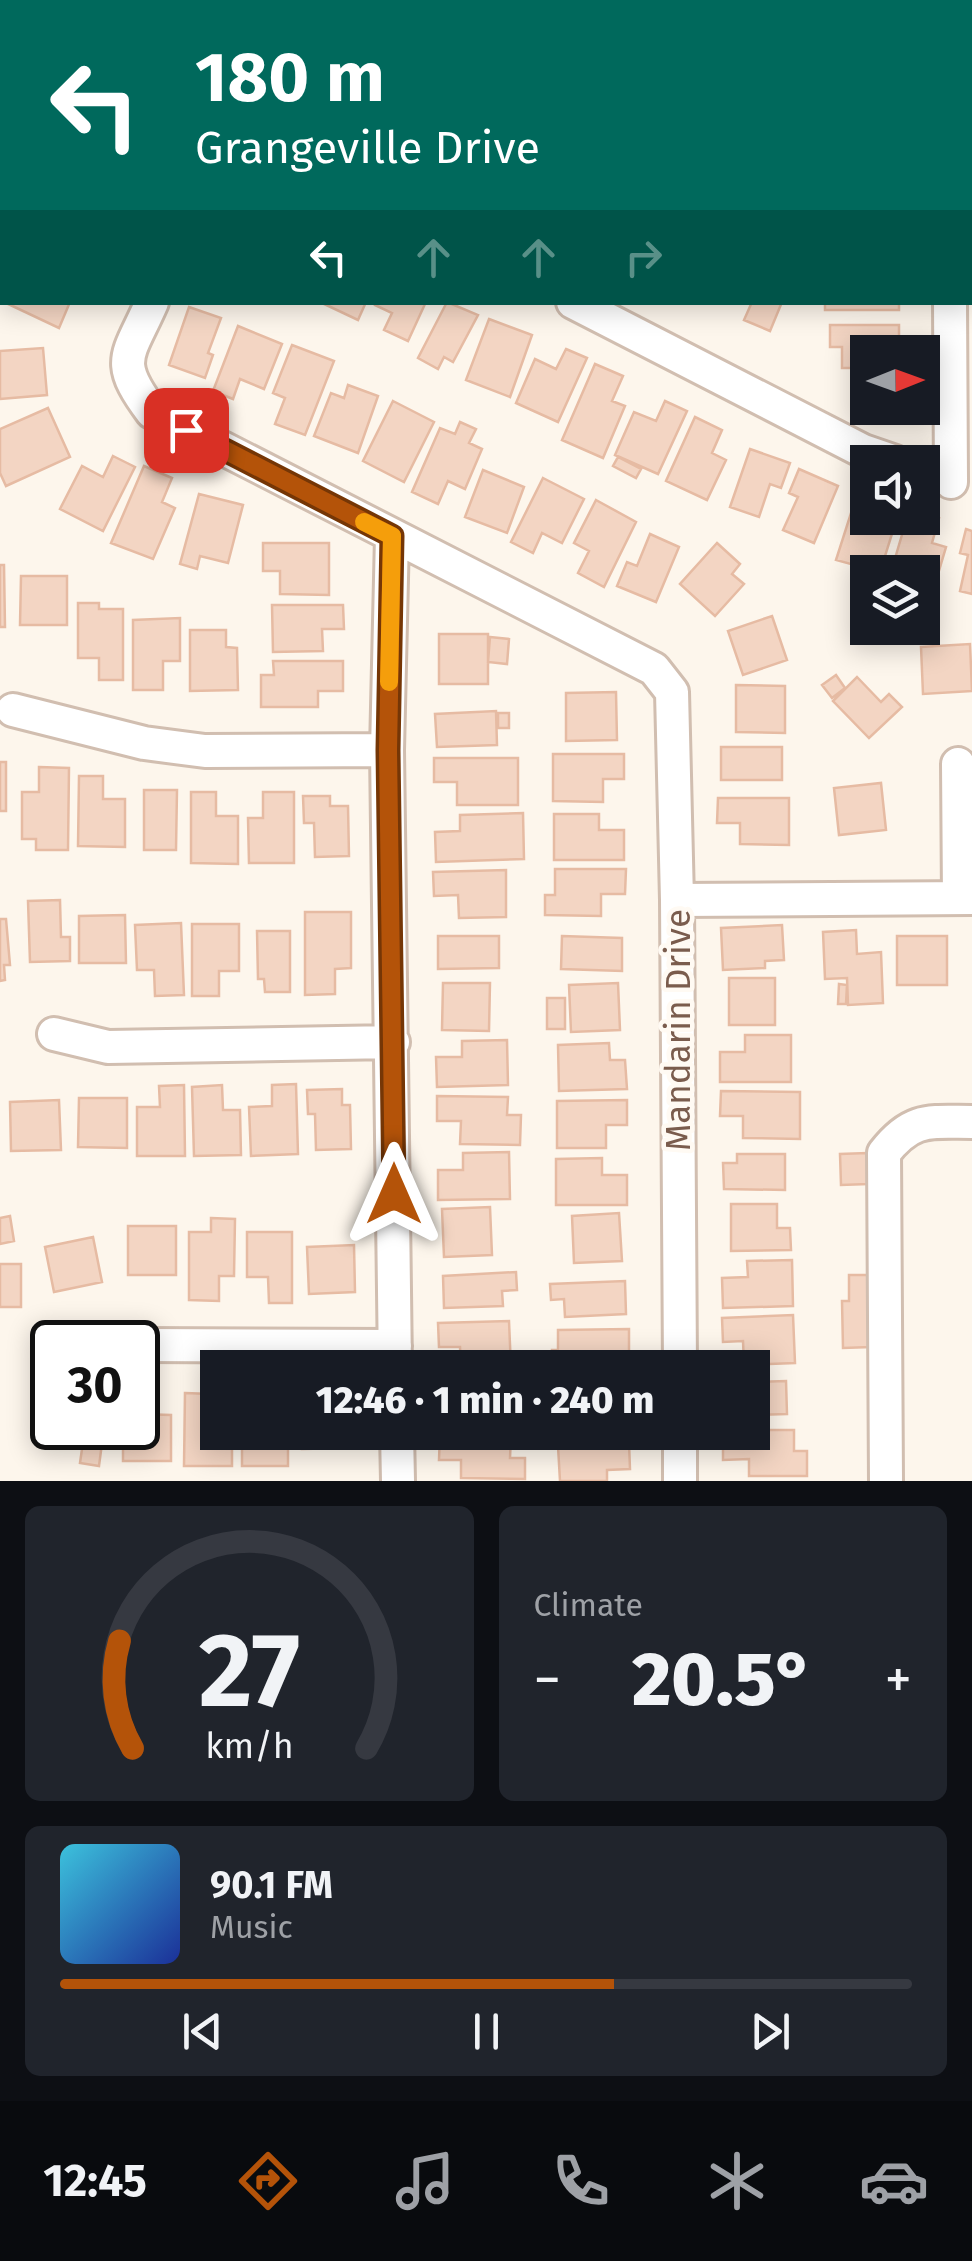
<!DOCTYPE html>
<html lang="en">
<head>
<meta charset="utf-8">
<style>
	body { margin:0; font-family:"Fira Sans",sans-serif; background:#20242c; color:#f1f3f6; height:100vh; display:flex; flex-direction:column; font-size:38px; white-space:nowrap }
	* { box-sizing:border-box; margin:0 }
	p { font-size:32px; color:#9ea1a6 }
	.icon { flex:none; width:55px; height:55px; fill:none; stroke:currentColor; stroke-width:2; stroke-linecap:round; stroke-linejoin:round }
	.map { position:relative; height:1481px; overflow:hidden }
	.side { display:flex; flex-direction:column; gap:25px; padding:25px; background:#0d0f14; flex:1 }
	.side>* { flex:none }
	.guide { position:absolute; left:0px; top:0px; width:972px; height:305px; box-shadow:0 5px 25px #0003; background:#00695c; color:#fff; overflow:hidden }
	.needle { width:65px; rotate:89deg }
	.tools { position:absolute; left:850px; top:335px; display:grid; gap:20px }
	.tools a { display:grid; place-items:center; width:90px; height:90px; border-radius:0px; background:#171b24; box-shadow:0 5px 25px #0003; font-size:50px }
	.speed { position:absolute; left:30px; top:1320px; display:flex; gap:20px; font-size:50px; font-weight:700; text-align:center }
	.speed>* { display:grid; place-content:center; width:130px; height:130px; border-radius:50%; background:#171b24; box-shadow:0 5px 25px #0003; line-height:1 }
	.speed .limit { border:5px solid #111; border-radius:15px; background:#fff; color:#111 }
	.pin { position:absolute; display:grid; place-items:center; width:85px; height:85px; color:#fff; margin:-42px; border-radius:20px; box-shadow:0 5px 15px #0006 }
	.me { position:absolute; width:110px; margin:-55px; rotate:0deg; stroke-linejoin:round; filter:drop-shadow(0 0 8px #0008) }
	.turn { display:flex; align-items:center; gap:35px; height:210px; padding:0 30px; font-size:45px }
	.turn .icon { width:130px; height:130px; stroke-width:2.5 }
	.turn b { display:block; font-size:70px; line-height:85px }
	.lanes { display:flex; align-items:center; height:95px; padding:0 30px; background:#0003; justify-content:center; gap:50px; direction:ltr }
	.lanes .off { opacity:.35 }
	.big { font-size:75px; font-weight:800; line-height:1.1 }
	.side .widget { flex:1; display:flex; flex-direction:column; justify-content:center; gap:15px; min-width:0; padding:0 35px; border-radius:15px; background:#20242c }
	.side .dial { align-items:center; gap:0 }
	.dial svg { height:260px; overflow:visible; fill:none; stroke:#363941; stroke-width:7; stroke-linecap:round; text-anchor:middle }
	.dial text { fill:#f1f3f6; stroke:none }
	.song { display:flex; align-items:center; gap:30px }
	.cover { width:120px; height:120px; border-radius:15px; background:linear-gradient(135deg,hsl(190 70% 55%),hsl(230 70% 35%)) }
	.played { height:10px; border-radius:5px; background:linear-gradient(90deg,#b45309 65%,#363941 65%) }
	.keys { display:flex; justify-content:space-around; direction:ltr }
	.heat { display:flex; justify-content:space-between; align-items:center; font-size:55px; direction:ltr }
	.side .tiles { flex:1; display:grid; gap:25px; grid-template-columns:1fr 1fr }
	.widget:last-child { grid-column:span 2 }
	.trip { position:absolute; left:200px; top:1350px; width:570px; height:100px; border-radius:0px; background:#171b24; box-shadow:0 5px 25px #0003; font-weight:800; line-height:100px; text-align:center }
	.menu { display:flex; height:160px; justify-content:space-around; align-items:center; background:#090b0e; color:#9ea1a6 }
	.menu .icon { width:70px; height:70px }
	.menu .selected { color:#b45309 }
	.menu b { font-size:45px; color:#f1f3f6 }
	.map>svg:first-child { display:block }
</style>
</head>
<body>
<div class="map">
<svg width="972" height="1481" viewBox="0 0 972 1481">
	<defs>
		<pattern id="park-tufts" width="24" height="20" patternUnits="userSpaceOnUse" patternTransform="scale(2.5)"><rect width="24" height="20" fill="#d8ecc9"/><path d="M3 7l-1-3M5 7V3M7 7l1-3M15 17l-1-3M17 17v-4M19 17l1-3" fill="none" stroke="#b4c2a5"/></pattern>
	</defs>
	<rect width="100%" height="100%" fill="#fdf6ec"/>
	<path fill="url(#park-tufts)" d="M0,46L2,47L0,278Z"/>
	<path fill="#f3d5c3" stroke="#e6bba3" stroke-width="2.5" d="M4,302H70L59,328Z
		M320,302H366L358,320Z
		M376,302L425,304L408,341L384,330L392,313L375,305Z
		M447,302L478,315L453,362L444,357L438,369L418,358Z
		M752,302H782L770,331L744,320Z
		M825,302H899V310H825Z
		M189,307L221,318L208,353L213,355L205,378L169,365Z
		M489,319L532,335L510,397L466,380Z
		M830,325H899V349L868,352V368H842V347H830Z
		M238,326L282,344L264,389L240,379L233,399L213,391Z
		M292,345L334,361L305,435L275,424L285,398L273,393Z
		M43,348L47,395L0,399V351Z
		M566,349L587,358L558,422L516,403L535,359L556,369Z
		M595,364L623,376L612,401L625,406L603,458L562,440Z
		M348,385L378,396L358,453L314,436L331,393L344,398Z
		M393,401L434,422L404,482L363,461Z
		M665,401L687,411L658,474L615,455L634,412L656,421Z
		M48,408L70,457L6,486L0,473V429Z
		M695,417L722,430L712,453L726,460L707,500L666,481Z
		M460,422L476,429L469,443L482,449L465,489L448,481L438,504L412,492L440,428L455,434Z
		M750,449L790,463L781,488L770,484L759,517L730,507Z
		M113,456L135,467L103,531L60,509L82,466L103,477Z
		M618,457L641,469L636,478L613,466Z
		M144,466L172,478L162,502L175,508L153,559L111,543Z
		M799,469L838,486L814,543L783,530L798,497L789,493Z
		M483,470L524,487L507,533L465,517Z
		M543,478L584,499L562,543L542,533L533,553L511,542Z
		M199,494L243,505L228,563L200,556L197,569L180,564Z
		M596,500L636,522L604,587L578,573L589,551L574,543Z
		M851,513L872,520L897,518L880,572L836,560Z
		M922,513L939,518L932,543L946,547L930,601L922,599V572H891L907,518H922Z
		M966,529L972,531V594L960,591L968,555L960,553Z
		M650,534L679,547L656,602L617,586L627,562L637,566Z
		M263,543H329V595L280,594V571H263Z
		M717,543L740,564L732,574L744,584L715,616L680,584Z
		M0,565H4L5,627H0Z
		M21,576H67V625H20Z
		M78,603H99V609H123V680H99V658H78Z
		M272,605H343L344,629H322L323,651L273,652Z
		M772,616L787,660L743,675L728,631Z
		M180,618V661H163V690H133V620Z
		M190,630H226V647L237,648L238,690L190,691Z
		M439,634H488V684H439Z
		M490,637L509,639L507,664L488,662Z
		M970,644L972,691L923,694L921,647Z
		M273,661H343V691H318V707H261V675H274Z
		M836,675L845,688L832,698L822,685Z
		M857,677L881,702L889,694L902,707L869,738L833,701Z
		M736,685L785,686V733L736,732Z
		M616,692L617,740L566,741V693Z
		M496,711L497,745L437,747L435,714Z
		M498,713H509V728H498Z
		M721,747H782V780H721Z
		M553,754H624V779H603V802L553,801Z
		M434,758H518V805H457V782H434Z
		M0,762H6V811H0Z
		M39,767L69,768L68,850H36V839H22V792H39Z
		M79,776H103V799H125V847L78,846Z
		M881,783L886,830L839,835L834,788Z
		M144,790H177L176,850H144Z
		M191,792H216V816H238V864L191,863Z
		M263,792H294V863H249L248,818H263Z
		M303,796H330V806H348L349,856L315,857L314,823H304Z
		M718,798H789V845L740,844V823H717Z
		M523,813L524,859L436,862L435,832L460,831V815Z
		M554,814H599V830H624V860H554Z
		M555,869H626L625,894H601V916L545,915V895H555Z
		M506,870V917L459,918L458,895L434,896L433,872Z
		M60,900L61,937H70V961L30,962L28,901Z
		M305,912H351V968L335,969V994L305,995Z
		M125,915L126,963H79V916Z
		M0,919H6L10,965H4L5,980L0,981Z
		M181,923L184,995L155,996L154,970H137L135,925Z
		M192,924H239V971H219V996H192Z
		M782,925L784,960L765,961V968L723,970L721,928Z
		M856,930L857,954L881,952L883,1003L848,1005L847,978L825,979L823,932Z
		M257,931H290V992H265L264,979H258Z
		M438,936H499V968L438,969Z
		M562,936L622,938V971L561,969Z
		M897,936H947V985H897Z
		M729,978H775V1025H729Z
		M443,983H490L489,1031L442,1030Z
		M618,983L620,1030L571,1032L569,985Z
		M839,984L847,985L846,1004H838Z
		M547,998H565V1029H547Z
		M745,1035H791V1082H720V1052H745Z
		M507,1040L508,1085L437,1087L436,1057H462V1041Z
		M609,1043L610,1060H625L627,1089L559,1091L558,1045Z
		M296,1084L298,1154L251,1156L249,1107L272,1106V1085Z
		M184,1085L185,1156H137V1107H160L159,1086Z
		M222,1085L223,1110H240L241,1155L194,1156L192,1087Z
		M342,1089V1105H350L351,1149L316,1150L315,1114H308L307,1090Z
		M721,1091L800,1092V1139L743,1138V1116H720Z
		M437,1096L508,1097L507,1115H521L520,1145L460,1144L461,1121H437Z
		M79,1098H127V1148L78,1147Z
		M59,1100L61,1150L11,1151L10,1102Z
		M627,1100V1125H606V1148H557V1101Z
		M509,1152L510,1199L438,1200V1170H463V1153Z
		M867,1153L868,1184L841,1185L840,1154Z
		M737,1154H785V1190L724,1189L723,1163H737Z
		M602,1158V1175H627V1205H556V1159Z
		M731,1204H777V1228H790L791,1250L731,1251Z
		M490,1207L492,1255L444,1257L442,1209Z
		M619,1213L622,1261L574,1263L572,1216Z
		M10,1216L14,1241L0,1244V1218Z
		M211,1218L235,1219L234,1276H219V1301L189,1300V1232H211Z
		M128,1226H176V1275H128Z
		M247,1232H292V1303H269L268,1277H247Z
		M93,1237L102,1282L54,1292L45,1247Z
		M354,1245L355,1292L309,1294L307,1247Z
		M792,1260L793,1306L723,1308L722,1278L748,1277L747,1261Z
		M0,1264H21V1307H0Z
		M516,1272L517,1290L502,1291L503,1306L444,1308L443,1276Z
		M849,1275H869L871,1347L843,1348L842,1301H849Z
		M625,1281L626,1314L565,1317L564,1299L551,1300L550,1284Z
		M793,1315L795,1363L744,1365L743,1341L723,1342L722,1318Z
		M509,1321L511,1368H461L460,1347H439L438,1323Z
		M629,1329V1354H607V1368H552V1350H558V1330Z
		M786,1381L787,1414L752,1415V1382Z
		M185,1393L210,1394V1417H218V1432H232V1466H184Z
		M138,1414L171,1415V1461H123V1428H138Z
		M54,1428H104L99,1466L80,1463L82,1449L52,1445Z
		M752,1430H794V1451H807V1476H749V1459L723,1460V1432H752Z
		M242,1432H288V1466H242Z
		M302,1432H350V1448L302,1449Z
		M560,1432H627V1435H560Z
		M440,1434L511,1435L510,1458H525V1479L461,1478V1460H439Z
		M629,1443L630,1469L607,1470V1481H560L558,1446Z"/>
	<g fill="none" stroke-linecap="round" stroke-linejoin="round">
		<g stroke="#d1beb0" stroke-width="38">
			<path id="minor" d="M612,0L617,2
				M948,0V2
				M0,3L2,4
				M152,302C128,357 113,360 152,412L654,669L672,692L677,900L680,1368
				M573,302L863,451L895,462
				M950,302L951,482
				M392,536L387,750L395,1368
				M13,710L144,743L205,751L387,750
				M958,764L959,898
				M677,900L972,898
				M54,1034L108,1047L393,1042
				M138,1345L395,1346
				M397,1432L398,1481
				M680,1432V1481
				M886,1481L884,1153C912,1117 929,1122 972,1122"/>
		</g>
		<use href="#minor" stroke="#fff" stroke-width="32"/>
	</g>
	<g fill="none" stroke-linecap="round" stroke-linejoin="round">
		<g stroke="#753606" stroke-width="25">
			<path id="route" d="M186,430L392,536L388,750L394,1194"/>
		</g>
		<use href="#route" stroke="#b45309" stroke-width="18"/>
		<path stroke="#f59e0b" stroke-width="18" d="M364,522L392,536L389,682"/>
	</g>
	<g text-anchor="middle" stroke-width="9" stroke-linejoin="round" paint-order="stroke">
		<g font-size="35" fill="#7a5c4d" stroke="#fffaf3">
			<text transform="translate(678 1030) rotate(-90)" y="12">Mandarin Drive</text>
		</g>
	</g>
</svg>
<div class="tools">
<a><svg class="needle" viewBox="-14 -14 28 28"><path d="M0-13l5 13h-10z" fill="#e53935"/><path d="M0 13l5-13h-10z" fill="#9ea1a6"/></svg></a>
<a><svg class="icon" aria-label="sound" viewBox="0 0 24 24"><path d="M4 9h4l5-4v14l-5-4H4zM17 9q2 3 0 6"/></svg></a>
<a><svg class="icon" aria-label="layers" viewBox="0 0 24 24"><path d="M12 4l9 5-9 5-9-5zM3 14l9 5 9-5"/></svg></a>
</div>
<div class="speed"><div class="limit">30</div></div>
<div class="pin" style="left:186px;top:430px;background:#d93025"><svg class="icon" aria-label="arrive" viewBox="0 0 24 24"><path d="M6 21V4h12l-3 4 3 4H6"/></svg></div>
<svg class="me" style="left:394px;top:1194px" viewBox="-20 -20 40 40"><path d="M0-17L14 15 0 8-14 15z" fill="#b45309" stroke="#fff" stroke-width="4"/></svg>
<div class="trip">12:46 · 1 min · 240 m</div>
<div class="guide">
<div class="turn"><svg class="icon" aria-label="left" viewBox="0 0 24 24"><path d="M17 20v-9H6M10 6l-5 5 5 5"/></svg><div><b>180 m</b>Grangeville Drive</div></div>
<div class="lanes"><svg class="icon" aria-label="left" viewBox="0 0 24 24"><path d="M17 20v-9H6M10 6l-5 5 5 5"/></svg><svg class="icon off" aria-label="ahead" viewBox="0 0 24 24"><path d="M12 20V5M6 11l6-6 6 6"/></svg><svg class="icon off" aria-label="ahead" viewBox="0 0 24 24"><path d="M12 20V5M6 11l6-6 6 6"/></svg><svg class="icon off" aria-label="right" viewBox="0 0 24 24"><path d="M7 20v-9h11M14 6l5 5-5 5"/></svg></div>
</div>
</div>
<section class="side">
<div class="tiles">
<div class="widget dial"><svg viewBox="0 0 100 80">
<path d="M14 69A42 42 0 1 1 86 69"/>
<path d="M14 69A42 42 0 0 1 10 36" stroke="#b45309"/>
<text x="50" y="56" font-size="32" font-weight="700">27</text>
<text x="50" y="72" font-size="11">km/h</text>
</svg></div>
<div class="widget"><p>Climate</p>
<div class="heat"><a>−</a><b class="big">20.5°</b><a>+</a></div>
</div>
<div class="widget">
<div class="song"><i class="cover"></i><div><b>90.1 FM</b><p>Music</p></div></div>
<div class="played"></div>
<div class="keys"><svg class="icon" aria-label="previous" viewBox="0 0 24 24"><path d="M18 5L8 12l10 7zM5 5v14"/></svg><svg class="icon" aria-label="pause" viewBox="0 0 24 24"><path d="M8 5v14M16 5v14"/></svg><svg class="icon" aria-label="next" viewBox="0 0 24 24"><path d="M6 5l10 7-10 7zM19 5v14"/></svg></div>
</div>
</div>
</section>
<nav class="menu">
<b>12:45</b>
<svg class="icon selected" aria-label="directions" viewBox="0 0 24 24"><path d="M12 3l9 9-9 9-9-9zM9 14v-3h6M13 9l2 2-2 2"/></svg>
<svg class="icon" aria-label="music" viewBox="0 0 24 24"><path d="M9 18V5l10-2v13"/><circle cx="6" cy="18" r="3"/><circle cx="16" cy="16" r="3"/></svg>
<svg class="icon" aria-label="phone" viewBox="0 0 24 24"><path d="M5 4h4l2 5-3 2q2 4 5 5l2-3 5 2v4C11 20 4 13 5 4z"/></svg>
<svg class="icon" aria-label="climate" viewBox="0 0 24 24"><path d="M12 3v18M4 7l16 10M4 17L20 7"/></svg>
<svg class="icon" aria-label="car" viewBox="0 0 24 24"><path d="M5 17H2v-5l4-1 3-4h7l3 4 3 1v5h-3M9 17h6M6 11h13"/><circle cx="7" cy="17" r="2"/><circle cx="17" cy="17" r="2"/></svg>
</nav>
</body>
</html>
